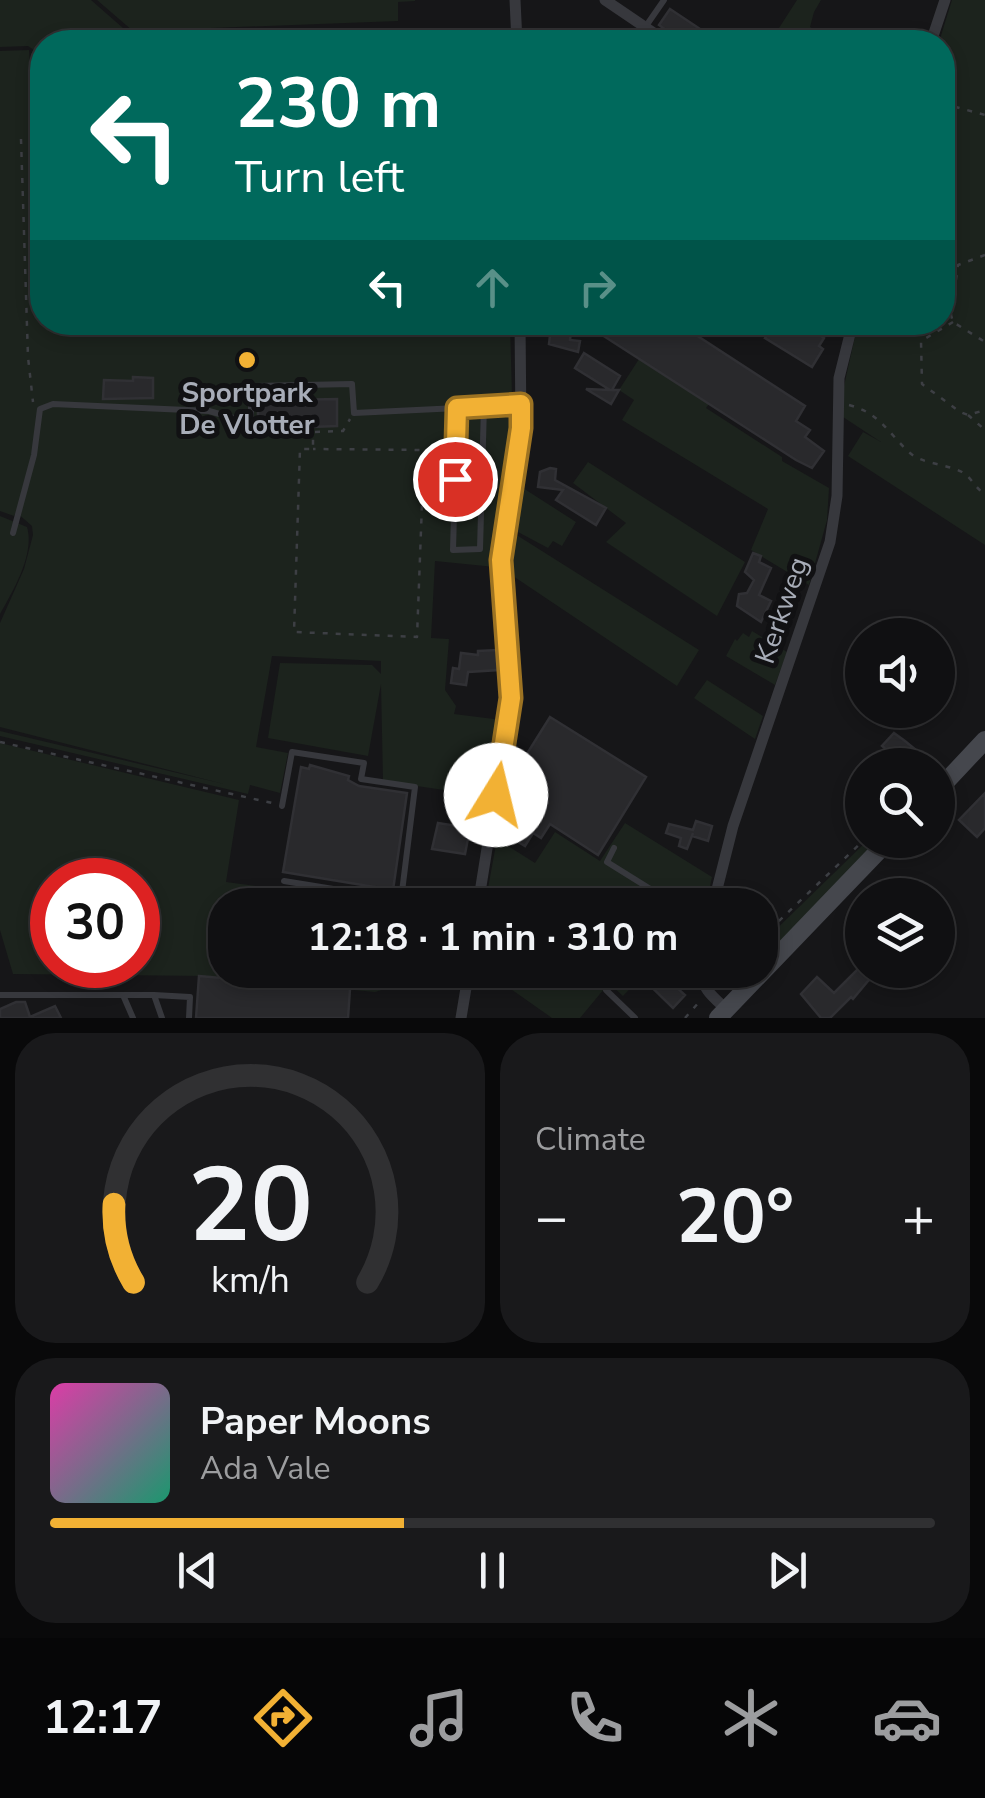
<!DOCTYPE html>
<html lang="en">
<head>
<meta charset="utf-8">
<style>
	body { margin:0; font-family:"Nunito Sans",sans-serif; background:#19191b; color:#f1f3f6; height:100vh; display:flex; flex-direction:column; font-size:38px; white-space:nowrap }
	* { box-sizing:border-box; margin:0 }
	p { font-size:32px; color:#9c9d9f }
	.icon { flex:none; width:55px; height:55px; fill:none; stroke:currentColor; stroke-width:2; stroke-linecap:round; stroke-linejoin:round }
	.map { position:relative; height:1018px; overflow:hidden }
	.drawer { display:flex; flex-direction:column; gap:15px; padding:15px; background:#09090a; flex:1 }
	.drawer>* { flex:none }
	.banner { position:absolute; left:30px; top:30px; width:925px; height:305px; border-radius:40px; box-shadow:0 5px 15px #0003,0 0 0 2px #303032; background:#00695c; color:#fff; overflow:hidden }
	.controls { position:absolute; left:845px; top:618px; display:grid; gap:20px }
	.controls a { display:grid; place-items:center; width:110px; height:110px; border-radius:50%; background:#101012; box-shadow:0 5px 15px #0003,0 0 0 2px #303032; font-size:50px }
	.speed { position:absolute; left:30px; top:858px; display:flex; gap:20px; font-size:50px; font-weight:700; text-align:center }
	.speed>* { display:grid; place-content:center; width:130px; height:130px; border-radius:50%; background:#101012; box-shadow:0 5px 15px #0003,0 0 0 2px #303032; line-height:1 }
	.speed .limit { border:15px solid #d22; background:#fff; color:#111 }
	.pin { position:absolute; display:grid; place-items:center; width:85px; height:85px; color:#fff; margin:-42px; border:5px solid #fff; border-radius:50%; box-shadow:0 2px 10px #0007 }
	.me { position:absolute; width:110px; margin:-55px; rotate:9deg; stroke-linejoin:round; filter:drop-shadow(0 0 8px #0008) }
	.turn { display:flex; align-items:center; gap:35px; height:210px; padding:0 40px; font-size:45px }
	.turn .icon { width:130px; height:130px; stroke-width:2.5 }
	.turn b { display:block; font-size:70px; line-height:85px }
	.lanes { display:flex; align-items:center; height:95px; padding:0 40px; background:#0003; justify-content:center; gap:50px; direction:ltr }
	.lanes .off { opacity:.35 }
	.big { font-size:75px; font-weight:700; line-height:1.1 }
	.drawer .card { flex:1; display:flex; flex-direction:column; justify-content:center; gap:15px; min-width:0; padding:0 35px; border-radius:40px; background:#19191b }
	.drawer .dial { align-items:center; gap:0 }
	.dial svg { height:260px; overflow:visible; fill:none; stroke:#303032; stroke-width:7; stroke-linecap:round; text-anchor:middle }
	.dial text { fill:#f1f3f6; stroke:none }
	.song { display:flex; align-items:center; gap:30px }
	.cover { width:120px; height:120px; border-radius:15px; background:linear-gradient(135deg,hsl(320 70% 55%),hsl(160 70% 35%)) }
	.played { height:10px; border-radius:5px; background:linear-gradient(90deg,#f2b134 40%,#303032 40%) }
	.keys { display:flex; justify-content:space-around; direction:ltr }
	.heat { display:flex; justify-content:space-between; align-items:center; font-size:55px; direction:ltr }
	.drawer .tiles { flex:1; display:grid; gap:15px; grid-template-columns:1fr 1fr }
	.card:last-child { grid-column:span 2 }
	.trip { position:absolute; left:208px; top:888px; width:570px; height:100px; border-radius:40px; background:#101012; box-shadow:0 5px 15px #0003,0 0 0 2px #303032; font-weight:700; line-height:100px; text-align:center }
	.menu { display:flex; height:160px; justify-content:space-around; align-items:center; background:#060607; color:#9c9d9f }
	.menu .icon { width:70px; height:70px }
	.menu .active { color:#f2b134 }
	.menu b { font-size:45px; color:#f1f3f6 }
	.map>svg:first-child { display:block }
</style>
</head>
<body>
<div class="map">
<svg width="985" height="1018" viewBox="0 0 985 1018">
	<rect width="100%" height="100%" fill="#161618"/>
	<path fill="#1c231d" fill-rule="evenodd" d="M0,0H91L139,42H42V107L36,105L34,50L28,46L0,47Z
		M97,0H415V1L398,2V21L133,31Z
		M797,0H821L814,12L810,27L835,42H770Z
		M952,0H985V545L848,456L863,432L881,442L843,417L844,386L858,323L942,322V42H939Z
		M29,50L33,106L42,109V322L510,323L512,396L495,398L496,417L514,416L515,435L495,567L435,561L431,638L449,639L445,690L456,706L454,714L502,720L491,797L383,781L381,684L368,756L268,738L280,663L372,665L381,674V661L272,656L256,747L288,753L280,793L250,785L248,794L0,736V731L224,784L0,727V623L24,569L33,535L32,526L16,512L14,516L0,511V51Z
		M639,359L709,404L706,408L782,457V461L829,488L827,520L809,585L751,550L768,509L622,420L634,400L619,390Z
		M588,462L745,562L717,616L606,542L626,523L573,483Z
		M523,488L576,522L562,546L553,541L548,548L518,532Z
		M0,516L27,527C35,554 13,591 0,614Z
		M515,534L699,650L677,686L510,574Z
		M752,631L787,652L775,685L726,656L735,639L737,641L743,633L749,637Z
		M707,680L763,716L755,739L694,698Z
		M0,743L239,800L226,882L396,905H225V970H447L375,992L207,976L13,974L0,930ZM52,880H138V965H52Z
		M625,823L712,877L706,905H485L497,839L535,863L555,832L600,861Z
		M868,840H877L760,964V945Z
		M484,970H635L641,977L623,996L609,983L580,1018H552Z"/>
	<path fill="#29292c" stroke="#303034" stroke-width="2.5" d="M670,9L703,31L723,42H682L659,25Z
		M572,322L570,340L580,341L578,352L549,344L551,326L561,328Z
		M582,322H676L805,406L796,421L810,430L805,437L824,451L812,468L796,460Z
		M775,322H813L809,328L824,338L819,346L823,349L812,367L765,338Z
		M584,353L620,376L612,390H619L611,404L586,389L610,390L575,368Z
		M133,377L153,378V398L103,399L104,380L133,381Z
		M290,392V400L337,399V426L283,428V422H258V393Z
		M550,468L556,469L555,480L606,508L596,525L556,500L563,490L538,487L540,472Z
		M753,553L761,556L759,562L771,568L759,595L771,601L761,622L737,606L739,594L747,593L754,580L745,572Z
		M498,650L499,670L468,672L466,685L451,683L453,668L459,669L461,653L478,655V651Z
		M550,717L646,777L598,855L550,824L541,838L533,833L525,846L510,837L527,810L516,803L537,769L523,760Z
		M894,733L905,741L928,760L922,765H894L899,760L882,746Z
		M310,765L349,776L348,780L359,786L407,793L393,890L283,872L301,767L309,769Z
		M985,793V828L977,837L959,820Z
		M696,821L712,826L708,841L692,836L693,833L687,849L679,846L681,838L666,833L669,824L693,830Z
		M438,823L470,828L465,854L432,849Z
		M634,970H679L684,978L676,987L685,995L673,1008Z
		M857,970H884L868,981L853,999L851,997L830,1018H821L801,994L817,977L834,993Z
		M199,976L350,989L348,1018H196Z
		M16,1002H25L30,1017L55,1006L61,1018H0V1009Z"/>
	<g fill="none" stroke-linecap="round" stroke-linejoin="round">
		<path stroke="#3d3f44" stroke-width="2.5" stroke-dasharray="5 8" stroke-linecap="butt" d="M942,108L952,106L985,115
			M21,139L28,357L33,402
			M985,255L958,265L951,315L953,322L985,342
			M953,322L921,341L922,384L960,412L968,415L985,410
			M849,405C880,413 888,433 910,453C922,464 947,464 962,472C972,478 975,488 985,494
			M968,415L985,430
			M257,425L277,432H313V449H300L294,632L417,637L424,450L313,449
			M315,432L343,431L350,419
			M0,742L272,803
			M902,847L909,840
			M760,939L864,840
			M716,984L728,970
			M685,1018L700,1001"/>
		<path stroke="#37383d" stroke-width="6" d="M646,26L664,0
			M457,408L453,550L480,549L484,406
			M13,533L34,455L40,409L53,404L209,411L251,423V386L352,384L354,413L519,405
			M282,806L292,752L364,763L361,779L415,787L401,900L441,905
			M614,848L607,862L676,905
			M284,881L401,900
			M606,990L635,1018
			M0,995H123L133,1018
			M123,995H154L162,1018
			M154,995L190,997L189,1018"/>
		<path stroke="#37383d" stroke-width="11" d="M515,0L517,42
			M605,0L667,42
			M931,42L945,0
			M478,905L511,698L501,559L521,429L520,322
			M713,905L733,826L830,542L837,496L839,378L853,322
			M700,970C702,989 713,997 726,1009
			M461,1018L469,970"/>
		<path stroke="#45474d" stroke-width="18" d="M938,790L985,740
			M718,1018L889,840"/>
	</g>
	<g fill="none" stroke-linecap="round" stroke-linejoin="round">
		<g stroke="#9d7322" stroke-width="25">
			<path id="route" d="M455,479L457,408L521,404V428L501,560L511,698L496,795"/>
		</g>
		<use href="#route" stroke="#f2b134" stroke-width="18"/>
	</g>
	<circle fill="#f2b134" stroke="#111113" stroke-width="4" cx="247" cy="360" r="10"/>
	<g text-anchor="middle" stroke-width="10" stroke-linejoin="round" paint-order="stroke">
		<g font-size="28" font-weight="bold" fill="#a8adb8" stroke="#111113">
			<text x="247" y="402">Sportpark<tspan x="247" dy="32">De Vlotter</tspan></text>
		</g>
		<g font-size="28" fill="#a8adb8" stroke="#111113">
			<text transform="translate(781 610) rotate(-71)" y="10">Kerkweg</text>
		</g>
	</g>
</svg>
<div class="controls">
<a><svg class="icon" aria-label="sound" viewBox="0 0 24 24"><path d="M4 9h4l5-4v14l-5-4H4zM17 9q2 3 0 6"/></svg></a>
<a><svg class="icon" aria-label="search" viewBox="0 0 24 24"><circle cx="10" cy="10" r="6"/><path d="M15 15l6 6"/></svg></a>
<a><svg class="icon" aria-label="layers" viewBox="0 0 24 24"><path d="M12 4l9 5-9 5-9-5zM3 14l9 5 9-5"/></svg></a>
</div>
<div class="speed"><div class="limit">30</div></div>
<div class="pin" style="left:455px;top:479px;background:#d93025"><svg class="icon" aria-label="arrive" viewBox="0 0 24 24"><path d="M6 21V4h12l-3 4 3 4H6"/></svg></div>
<svg class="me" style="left:496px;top:795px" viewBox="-20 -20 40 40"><circle r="19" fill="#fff"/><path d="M0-13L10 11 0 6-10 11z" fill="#f2b134"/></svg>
<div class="trip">12:18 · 1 min · 310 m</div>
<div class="banner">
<div class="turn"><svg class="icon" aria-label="left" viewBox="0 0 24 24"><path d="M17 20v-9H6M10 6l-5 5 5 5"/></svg><div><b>230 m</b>Turn left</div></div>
<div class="lanes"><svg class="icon" aria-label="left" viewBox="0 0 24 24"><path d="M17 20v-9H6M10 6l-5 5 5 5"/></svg><svg class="icon off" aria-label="ahead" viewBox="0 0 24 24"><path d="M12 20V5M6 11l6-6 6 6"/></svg><svg class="icon off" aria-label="right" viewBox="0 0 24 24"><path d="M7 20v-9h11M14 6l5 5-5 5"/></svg></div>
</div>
</div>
<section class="drawer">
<div class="tiles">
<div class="card dial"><svg viewBox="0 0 100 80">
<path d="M14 69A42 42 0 1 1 86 69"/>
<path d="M14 69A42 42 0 0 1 8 45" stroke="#f2b134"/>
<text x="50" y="56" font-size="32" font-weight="700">20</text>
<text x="50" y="72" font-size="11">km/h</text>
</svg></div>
<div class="card"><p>Climate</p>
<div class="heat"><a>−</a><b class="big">20°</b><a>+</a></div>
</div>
<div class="card">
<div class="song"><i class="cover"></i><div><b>Paper Moons</b><p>Ada Vale</p></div></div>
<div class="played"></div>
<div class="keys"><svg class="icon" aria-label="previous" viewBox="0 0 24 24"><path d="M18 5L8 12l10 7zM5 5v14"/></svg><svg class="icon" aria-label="pause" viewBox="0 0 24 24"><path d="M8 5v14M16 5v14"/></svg><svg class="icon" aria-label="next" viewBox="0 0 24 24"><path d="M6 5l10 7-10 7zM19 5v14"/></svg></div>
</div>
</div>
</section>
<nav class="menu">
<b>12:17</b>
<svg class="icon active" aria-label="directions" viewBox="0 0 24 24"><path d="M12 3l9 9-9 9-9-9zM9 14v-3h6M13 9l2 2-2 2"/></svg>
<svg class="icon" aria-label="music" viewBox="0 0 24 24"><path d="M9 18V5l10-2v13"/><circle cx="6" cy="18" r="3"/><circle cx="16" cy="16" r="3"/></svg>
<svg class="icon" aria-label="phone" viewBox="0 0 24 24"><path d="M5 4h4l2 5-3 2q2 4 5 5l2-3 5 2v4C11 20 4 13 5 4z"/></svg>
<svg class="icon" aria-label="climate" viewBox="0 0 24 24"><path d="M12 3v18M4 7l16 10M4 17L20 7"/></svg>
<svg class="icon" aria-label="car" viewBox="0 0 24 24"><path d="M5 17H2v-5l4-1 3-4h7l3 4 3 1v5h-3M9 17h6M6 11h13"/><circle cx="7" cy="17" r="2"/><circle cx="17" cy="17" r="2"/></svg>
</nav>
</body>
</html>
